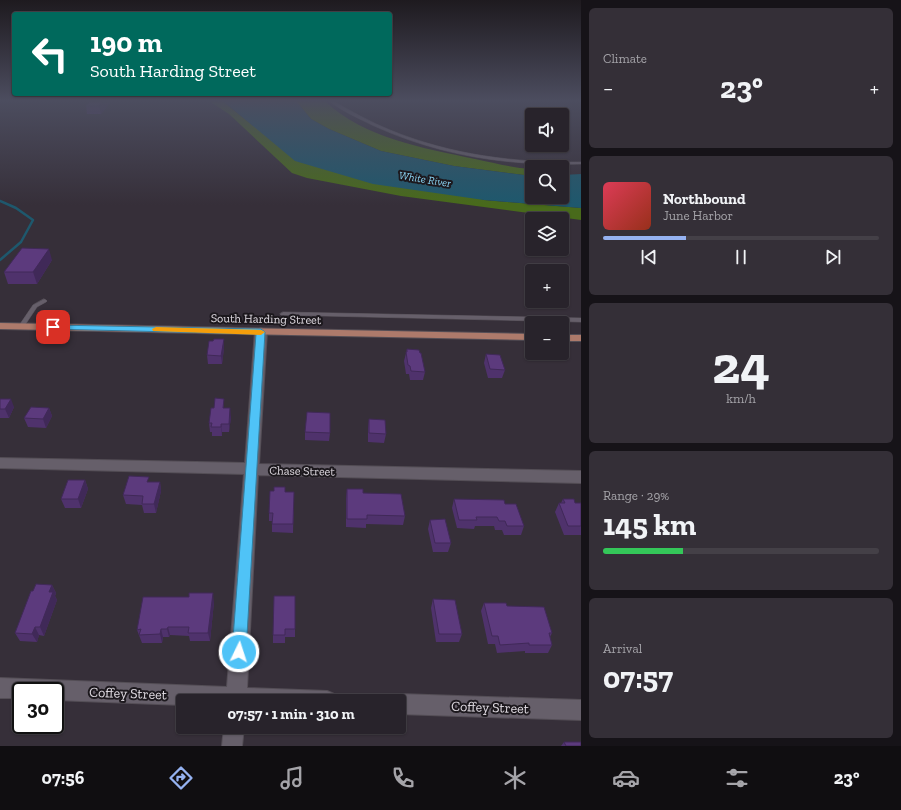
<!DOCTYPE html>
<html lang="en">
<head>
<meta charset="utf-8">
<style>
	body { margin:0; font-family:"Zilla Slab",serif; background:#342f37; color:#f1f3f6; height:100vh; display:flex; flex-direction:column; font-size:15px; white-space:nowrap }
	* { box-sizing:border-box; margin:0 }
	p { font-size:13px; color:#a5a4a9 }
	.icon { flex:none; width:22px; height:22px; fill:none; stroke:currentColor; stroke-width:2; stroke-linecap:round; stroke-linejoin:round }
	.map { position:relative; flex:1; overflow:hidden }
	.drawer { display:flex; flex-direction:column; gap:8px; padding:8px; background:#161318; width:320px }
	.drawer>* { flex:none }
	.hud { position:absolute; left:12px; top:12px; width:380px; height:84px; border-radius:4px; box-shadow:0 1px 3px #0004,0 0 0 1px #444047; background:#00695c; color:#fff; overflow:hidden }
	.tools { position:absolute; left:525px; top:108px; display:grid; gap:8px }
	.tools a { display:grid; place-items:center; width:44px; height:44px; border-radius:4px; background:#28232b; box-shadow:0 1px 3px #0004,0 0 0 1px #444047; font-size:20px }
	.speed { position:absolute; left:12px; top:682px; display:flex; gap:8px; font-size:20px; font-weight:700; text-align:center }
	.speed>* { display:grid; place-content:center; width:52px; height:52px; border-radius:50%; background:#28232b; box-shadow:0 1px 3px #0004,0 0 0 1px #444047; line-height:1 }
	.speed .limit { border:2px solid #111; border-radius:6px; background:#fff; color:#111 }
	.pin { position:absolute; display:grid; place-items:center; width:34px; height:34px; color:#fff; margin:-17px; border-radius:8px; box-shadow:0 2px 6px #0006 }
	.me { position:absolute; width:44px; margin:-22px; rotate:4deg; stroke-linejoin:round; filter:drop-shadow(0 0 3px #0008) }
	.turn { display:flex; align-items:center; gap:14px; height:84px; padding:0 12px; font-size:18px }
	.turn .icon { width:52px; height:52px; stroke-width:2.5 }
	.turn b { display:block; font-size:28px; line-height:34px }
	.big { font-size:30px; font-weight:700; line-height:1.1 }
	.drawer .card { flex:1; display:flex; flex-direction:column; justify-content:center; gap:6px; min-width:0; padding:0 14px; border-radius:6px; background:#342f37 }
	.drawer .dial { align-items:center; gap:0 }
	.dial b { font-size:52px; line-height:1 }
	.song { display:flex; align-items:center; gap:12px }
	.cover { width:48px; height:48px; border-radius:6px; background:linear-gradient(135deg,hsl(350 70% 55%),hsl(10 70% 35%)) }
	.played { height:4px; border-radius:2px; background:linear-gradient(90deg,#95b2f1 30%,#444047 30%) }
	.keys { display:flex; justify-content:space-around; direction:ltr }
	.heat { display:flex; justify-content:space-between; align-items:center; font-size:22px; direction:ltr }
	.charge { height:6px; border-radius:3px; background:linear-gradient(90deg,#34c759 29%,#444047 0) }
	.trip { position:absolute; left:176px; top:694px; width:230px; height:40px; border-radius:4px; background:#28232b; box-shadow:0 1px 3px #0004,0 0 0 1px #444047; font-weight:700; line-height:40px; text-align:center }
	.dock { display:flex; height:64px; justify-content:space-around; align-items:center; background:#100e11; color:#a5a4a9 }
	.dock .icon { width:28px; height:28px }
	.dock .active { color:#95b2f1 }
	.dock b { font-size:18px; color:#f1f3f6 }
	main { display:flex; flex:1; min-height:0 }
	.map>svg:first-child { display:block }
</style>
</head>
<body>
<main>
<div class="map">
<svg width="581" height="746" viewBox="0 0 581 746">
	<rect width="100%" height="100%" fill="#362f39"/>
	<path fill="#486a1b" d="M209,101H223L226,104L252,125L484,200L581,208V220L401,196L307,178L292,173L229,114Z
		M296,101H325C364,138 423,148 475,159C495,163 512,168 532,169V176L454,166L381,151L329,129L311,119Z"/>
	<path fill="#1e586d" d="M223,101H296L311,119L329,129L381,151L454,166L532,176V197H562V175L581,174V208L484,200L373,184L295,161Z"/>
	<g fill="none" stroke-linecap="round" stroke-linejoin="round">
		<path stroke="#1e586d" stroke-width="2.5" d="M0,201L16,208L33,220L21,242L0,260"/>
		<g stroke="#544e56" stroke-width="1">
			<path id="lane" d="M329,101H333C351,111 370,122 390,130C451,155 515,163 581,162V164C507,166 440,156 372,125C358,118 342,111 329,101Z
				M44,299L46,300L47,301L46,302L37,307L23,328H19L18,327L33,305Z
				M283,312L581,318V322L281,315L280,314Z"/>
		</g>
		<g stroke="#544e56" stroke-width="2">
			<path id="street" d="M261,328L267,331L259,464L581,471V483L258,475L247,688L327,691L334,694L337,701H183V705L55,700V691H21V698H0V678L227,687L244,474L0,468V458L245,463L255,331Z
				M399,694L581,700V720L399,714V701H390L392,697Z
				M224,727H244L242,746H222Z"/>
		</g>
		<g stroke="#544e56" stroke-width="2">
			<path id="primary" d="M0,323L532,334V340L0,329Z
				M562,335H581V341H562Z"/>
		</g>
		<use href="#lane" fill="#665f6a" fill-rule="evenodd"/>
		<use href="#street" fill="#665f6a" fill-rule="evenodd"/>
		<use href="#primary" fill="#ad7a6b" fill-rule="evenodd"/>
	</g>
	<path fill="#4f326c" d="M110,103L101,114H87L86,106Z
		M52,260L37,284H8L4,272Z
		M527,272H532V300H531L524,283Z
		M562,283L565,289L562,299Z
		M224,348L222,364H208L207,355Z
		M407,349L425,372L423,380H410L409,374H406L404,361Z
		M486,354L505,370L502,378H488L484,363Z
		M0,399L14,407L9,418H0Z
		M49,408L52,416L46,428L28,427L24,418Z
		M224,408L231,417L229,432H222V436H212V432H210L209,423Z
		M369,419L386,434L384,443L368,442V428Z
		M305,432L330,433L329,441L305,440Z
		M85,480L88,489L81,508H65L61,499Z
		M150,482H160L161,491L156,513H144L142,505L126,504L123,495Z
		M347,489L363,493L405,516L403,525L366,524V528L346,527V498Z
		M286,492H294L293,533L272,532V521H269V513Z
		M454,499L505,504L524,526L521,535H504L502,530H495L494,526H475L474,529L457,528L452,508Z
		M563,499L575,503H581V535H564L555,512L559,503H561Z
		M430,520L451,543L448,552H433L428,529Z
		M52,585L56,593L55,596L57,600L44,636L39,635L37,642L20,641L15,633L33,591Z
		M295,596V637H285V643H273V635Z
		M433,599L462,634L459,642H436L431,608Z
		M214,602L210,641H190L189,636L170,635L169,637H163L162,643H142L137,630Z
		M484,603L507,606L552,633L550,637L552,645L548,653H525V651L497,653L495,644H488L481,611Z
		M564,742L581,746H561Z"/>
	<path fill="#402958" d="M103,101H110V103L101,114L99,106Z
		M49,249L52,260L37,284L33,272Z
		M224,339V348L222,364L221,356Z
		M11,399L14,407L9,418L5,409Z
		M224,399V417L223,408Z
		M49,408L52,416L46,428L43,419Z
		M230,408L231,417L229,432V424Z
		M221,424L222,432V436L221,427Z
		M85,480L88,489L81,508L78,499Z
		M160,482L161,491L156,513L154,504Z
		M52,585L56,593L55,596L57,600L44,636L40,627L49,592Z
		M213,593L214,602L210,641L208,633Z
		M35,627L39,635L37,642L32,634Z
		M168,627L170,635L169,637L167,629Z
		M161,629L163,637L162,643L160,634Z"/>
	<path fill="#5c3a7d" stroke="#402958" d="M90,101H103L99,106H86Z
		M22,248L49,249L33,272H4Z
		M527,272H532V283Z
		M562,283L565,289H562Z
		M214,339H224L221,356L207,355L209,341H213Z
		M407,349L419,350L420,353H421L425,372L411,371L410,366L408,365L406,352H407Z
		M486,354L500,355L505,370L490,369Z
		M215,398L224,399L223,408H230L229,424H221V427H211L212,423H209L211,408H214Z
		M0,399H11L5,409H0Z
		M31,407L49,408L43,419L24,418Z
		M307,412L330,413V433L305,432Z
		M369,419L385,420L386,434L369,433Z
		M129,476L149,477L147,482H160L154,504H142L143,496L123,495Z
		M68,480H85L78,499H61Z
		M274,487H285V492H294L293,524H272L273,513H269L270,491H274Z
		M347,489H363V493L401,494L405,516L367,515V519H347Z
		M454,499L504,500L505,504H516L524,526H507L505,521H499L497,517H476L477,520H459Z
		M563,499H574L575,503H581V526H568L559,503H565Z
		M445,519L451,543H435L430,520Z
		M36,584L52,585L49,592H53L40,627H35L32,634L15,633L31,591H33Z
		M189,593H213L208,633H188L189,627H168L167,629H161L160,634L139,635L141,629L137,630L143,597H189Z
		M274,596H295V629H285V635H273Z
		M433,599L455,600L462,634H439Z
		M484,603H506L507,606L544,607L552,633H549L552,645H529V643L500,645L498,636H492Z
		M564,742H581V746H566Z"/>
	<linearGradient id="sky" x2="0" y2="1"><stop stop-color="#1e1a1f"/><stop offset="0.49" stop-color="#4c4d5f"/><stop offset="1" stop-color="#4c4d5f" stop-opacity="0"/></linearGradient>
	<rect width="581" height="205" fill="url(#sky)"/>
	<path fill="#4fc3f7" stroke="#337fa1" d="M53,325L261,329L265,332L246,652L244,657L239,659L234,657L232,652L256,334L50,329L49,327L50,326Z"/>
	<path fill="#f59e0b" d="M156,327L261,330L265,332L261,335L153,331L152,329Z"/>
	<g text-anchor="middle" stroke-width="4" stroke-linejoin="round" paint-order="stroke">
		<g font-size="11" font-style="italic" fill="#8cd7f6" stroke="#1c181d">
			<text transform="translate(425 179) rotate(9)" y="4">White River</text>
		</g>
		<g font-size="12" fill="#e0dbe2" stroke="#1c181d">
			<text transform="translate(266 319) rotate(1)" y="4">South Harding Street</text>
			<text transform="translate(302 471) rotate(1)" y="4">Chase Street</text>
		</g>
		<g font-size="14" fill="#e0dbe2" stroke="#1c181d">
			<text transform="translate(128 693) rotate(2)" y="5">Coffey Street</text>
			<text transform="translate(490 707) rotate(2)" y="5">Coffey Street</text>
		</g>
	</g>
</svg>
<div class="tools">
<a><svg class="icon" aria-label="sound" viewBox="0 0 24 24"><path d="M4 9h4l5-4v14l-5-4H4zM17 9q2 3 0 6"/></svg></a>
<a><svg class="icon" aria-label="search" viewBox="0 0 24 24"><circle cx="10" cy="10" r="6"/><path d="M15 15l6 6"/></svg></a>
<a><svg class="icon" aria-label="layers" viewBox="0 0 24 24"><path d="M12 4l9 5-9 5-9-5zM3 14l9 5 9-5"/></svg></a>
<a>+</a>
<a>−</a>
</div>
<div class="speed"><div class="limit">30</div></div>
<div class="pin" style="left:53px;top:327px;background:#d93025"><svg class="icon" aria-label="arrive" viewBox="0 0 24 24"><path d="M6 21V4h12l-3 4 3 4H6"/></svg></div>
<svg class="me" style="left:239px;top:652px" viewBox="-20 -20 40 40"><circle r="17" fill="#4fc3f7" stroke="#fff" stroke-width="3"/><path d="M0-11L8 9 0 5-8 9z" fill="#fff"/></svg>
<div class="trip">07:57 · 1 min · 310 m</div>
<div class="hud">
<div class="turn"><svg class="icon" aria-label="left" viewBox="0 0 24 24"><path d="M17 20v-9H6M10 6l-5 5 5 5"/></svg><div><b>190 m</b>South Harding Street</div></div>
</div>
</div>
<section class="drawer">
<div class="card"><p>Climate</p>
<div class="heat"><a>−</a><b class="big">23°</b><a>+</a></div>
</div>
<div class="card">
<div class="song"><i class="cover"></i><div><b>Northbound</b><p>June Harbor</p></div></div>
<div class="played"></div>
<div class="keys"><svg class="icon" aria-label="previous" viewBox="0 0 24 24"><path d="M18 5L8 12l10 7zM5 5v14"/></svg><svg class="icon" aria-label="pause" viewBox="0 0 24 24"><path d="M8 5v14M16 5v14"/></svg><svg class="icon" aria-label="next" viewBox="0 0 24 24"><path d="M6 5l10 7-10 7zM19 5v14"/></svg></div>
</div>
<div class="card dial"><b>24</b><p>km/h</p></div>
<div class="card"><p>Range · 29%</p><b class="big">145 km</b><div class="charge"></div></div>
<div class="card"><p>Arrival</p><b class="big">07:57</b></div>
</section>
</main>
<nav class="dock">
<b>07:56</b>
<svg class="icon active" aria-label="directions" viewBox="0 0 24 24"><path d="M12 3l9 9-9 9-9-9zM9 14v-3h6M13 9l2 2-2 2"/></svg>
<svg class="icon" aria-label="music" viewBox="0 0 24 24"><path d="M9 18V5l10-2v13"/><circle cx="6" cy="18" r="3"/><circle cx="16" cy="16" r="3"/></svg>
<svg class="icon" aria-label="phone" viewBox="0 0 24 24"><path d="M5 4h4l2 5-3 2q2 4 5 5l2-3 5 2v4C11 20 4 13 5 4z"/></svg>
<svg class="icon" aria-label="climate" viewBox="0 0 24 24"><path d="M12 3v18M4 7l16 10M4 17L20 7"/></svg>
<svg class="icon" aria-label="car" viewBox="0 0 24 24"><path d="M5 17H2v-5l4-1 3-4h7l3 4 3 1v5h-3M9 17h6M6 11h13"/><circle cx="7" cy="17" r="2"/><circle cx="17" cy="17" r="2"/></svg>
<svg class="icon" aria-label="filters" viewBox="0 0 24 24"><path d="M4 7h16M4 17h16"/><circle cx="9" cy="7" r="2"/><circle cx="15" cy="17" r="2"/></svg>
<b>23°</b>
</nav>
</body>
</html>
